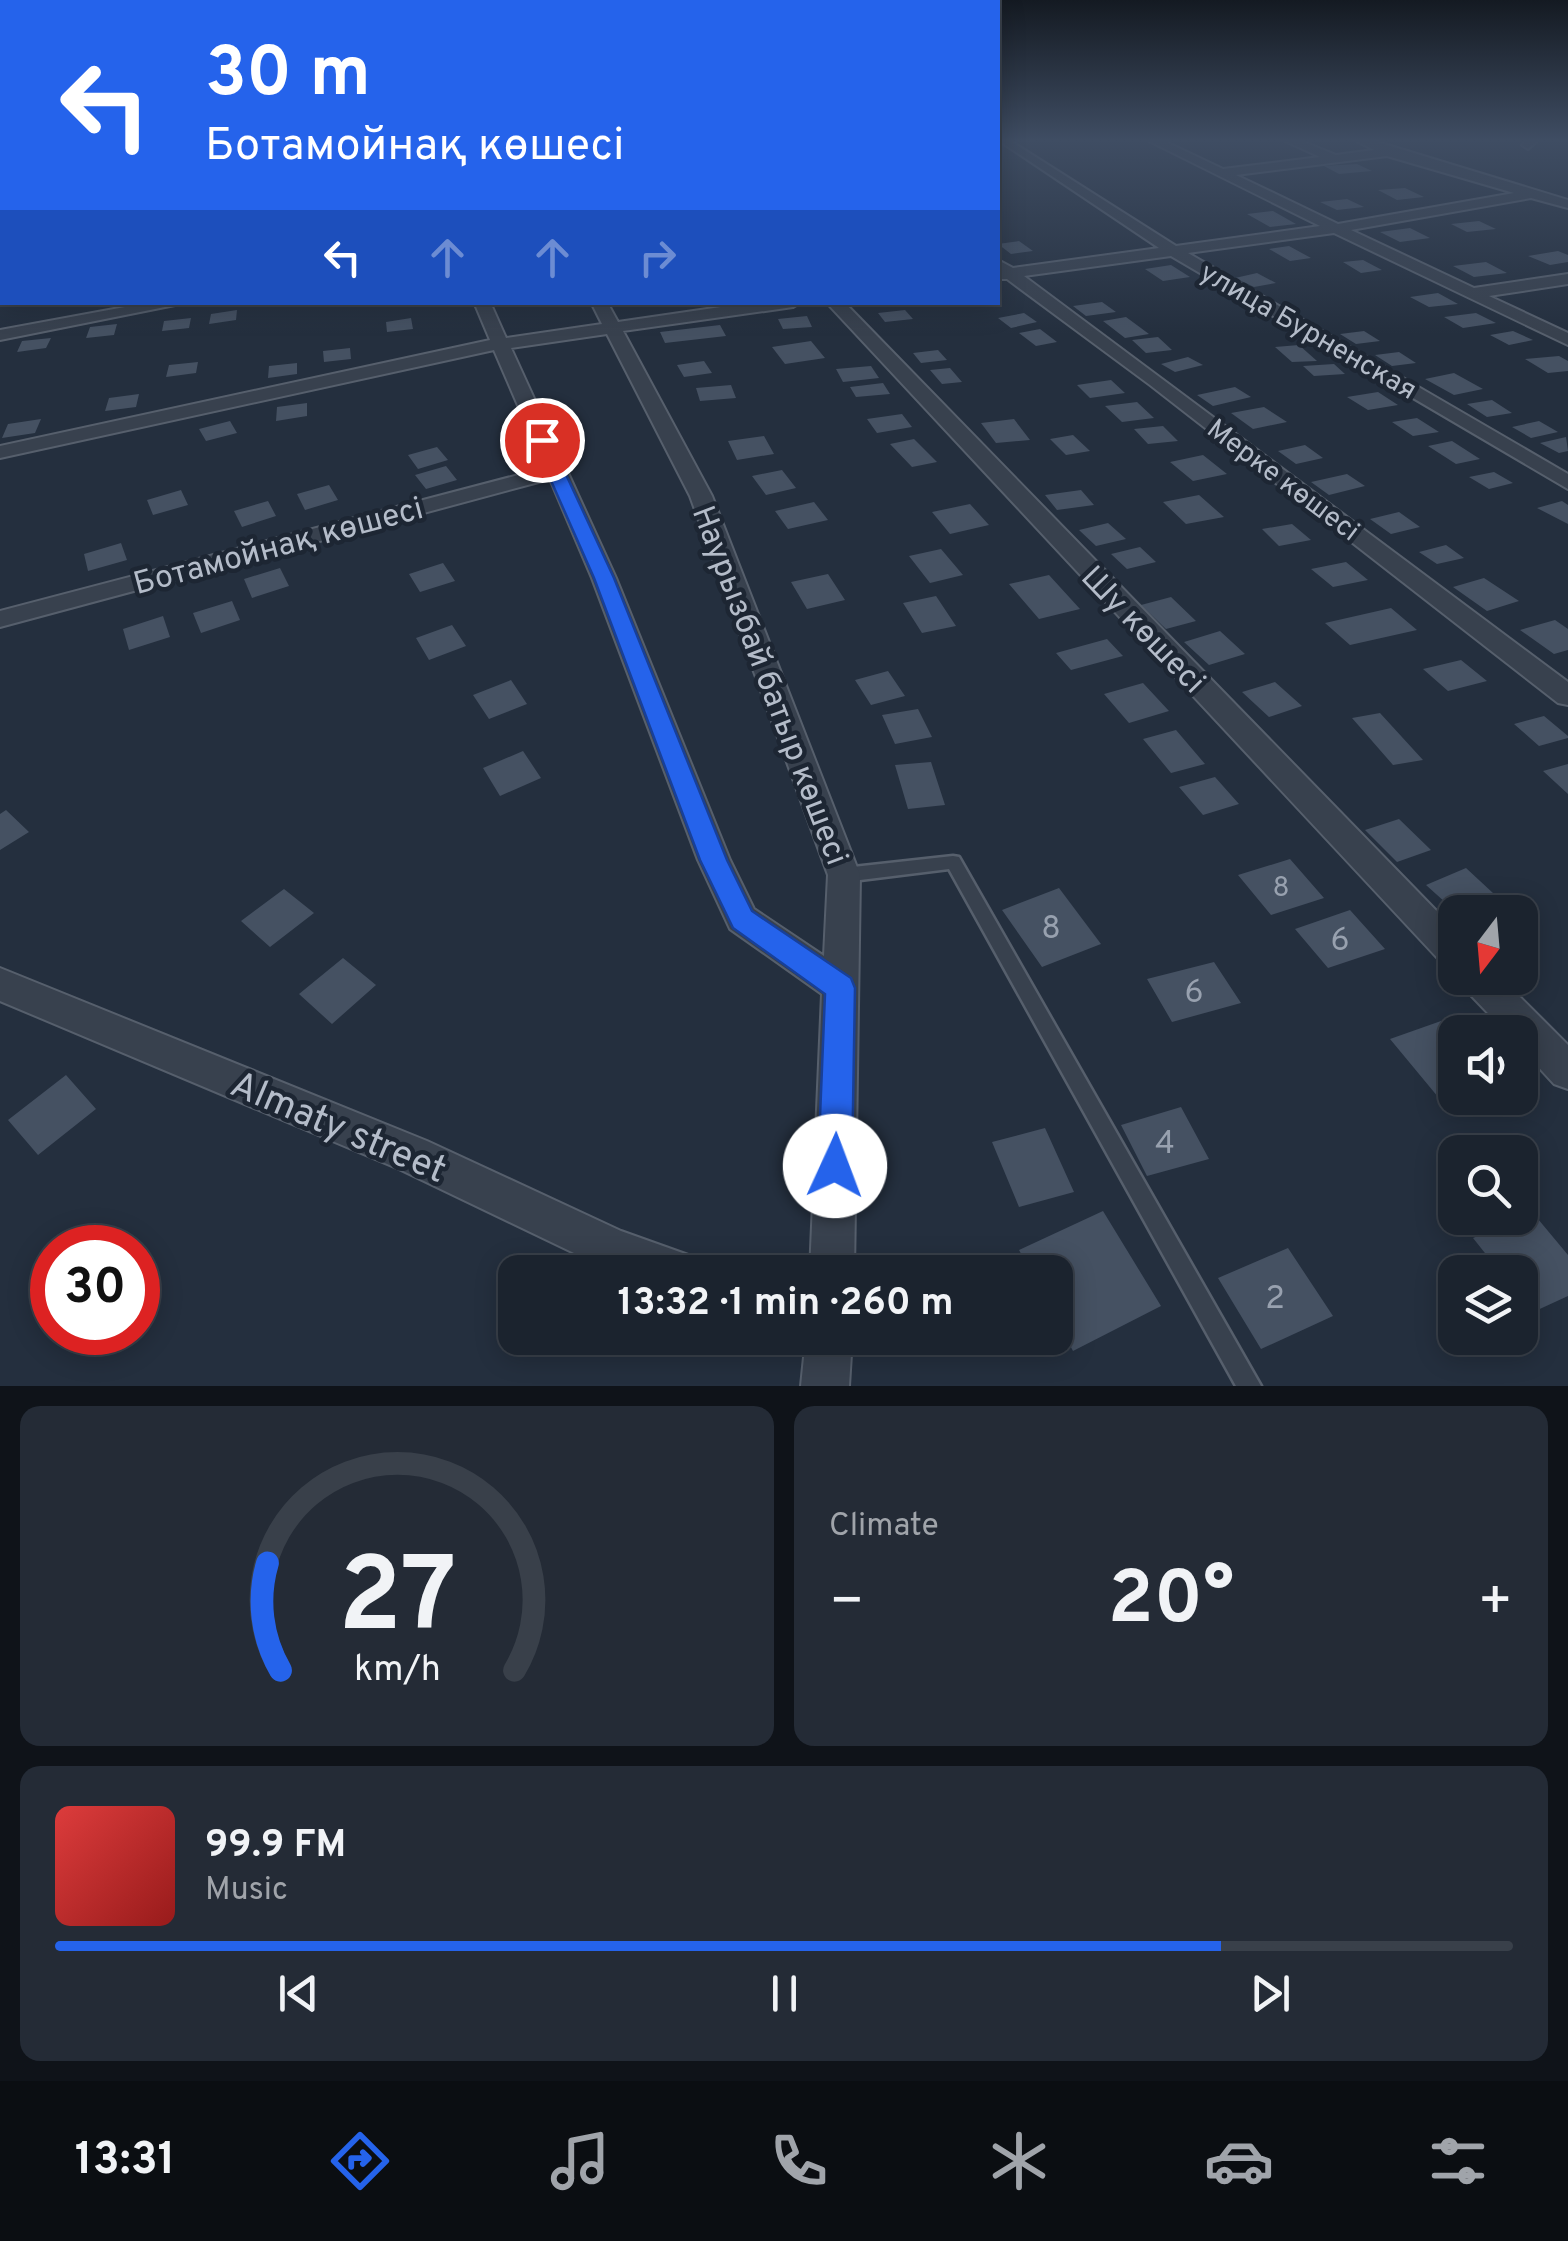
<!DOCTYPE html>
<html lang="en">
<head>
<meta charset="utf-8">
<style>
	body { margin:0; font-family:Overpass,sans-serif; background:#242b36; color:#f1f3f6; height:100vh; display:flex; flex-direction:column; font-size:38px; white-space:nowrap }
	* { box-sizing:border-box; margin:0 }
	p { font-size:32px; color:#a0a4aa }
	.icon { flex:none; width:55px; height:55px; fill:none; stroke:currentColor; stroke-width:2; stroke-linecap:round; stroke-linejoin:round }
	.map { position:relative; height:1386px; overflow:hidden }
	.sheet { display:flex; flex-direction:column; gap:20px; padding:20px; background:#0f1319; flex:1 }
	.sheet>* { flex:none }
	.hud { position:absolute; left:0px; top:0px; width:1000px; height:305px; box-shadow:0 5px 25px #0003,0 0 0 2px #39404a; background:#2563eb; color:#fff; overflow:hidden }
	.needle { width:65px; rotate:196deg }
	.fabs { position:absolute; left:1438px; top:895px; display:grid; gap:20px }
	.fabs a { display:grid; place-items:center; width:100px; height:100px; border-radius:20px; background:#1b232e; box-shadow:0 5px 25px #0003,0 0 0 2px #39404a; font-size:50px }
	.speed { position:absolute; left:30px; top:1225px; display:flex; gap:20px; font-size:50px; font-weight:700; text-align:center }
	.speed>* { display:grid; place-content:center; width:130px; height:130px; border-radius:50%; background:#1b232e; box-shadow:0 5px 25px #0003,0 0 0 2px #39404a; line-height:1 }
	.speed .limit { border:15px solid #d22; background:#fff; color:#111 }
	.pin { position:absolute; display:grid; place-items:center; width:85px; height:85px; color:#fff; margin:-42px; border:5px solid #fff; border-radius:50%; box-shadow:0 2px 10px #0007 }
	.me { position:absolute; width:110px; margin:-55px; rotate:2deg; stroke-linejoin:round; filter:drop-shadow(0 0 8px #0008) }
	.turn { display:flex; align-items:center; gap:35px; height:210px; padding:0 40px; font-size:45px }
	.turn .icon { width:130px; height:130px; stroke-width:2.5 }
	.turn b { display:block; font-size:70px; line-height:85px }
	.lanes { display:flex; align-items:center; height:95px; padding:0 40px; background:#0003; justify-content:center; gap:50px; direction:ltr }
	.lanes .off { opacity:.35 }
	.big { font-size:75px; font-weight:700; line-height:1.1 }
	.sheet .tile { flex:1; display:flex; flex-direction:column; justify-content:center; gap:15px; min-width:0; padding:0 35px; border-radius:20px; background:#242b36 }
	.sheet .dial { align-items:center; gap:0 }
	.dial svg { height:260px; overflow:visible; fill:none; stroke:#39404a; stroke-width:7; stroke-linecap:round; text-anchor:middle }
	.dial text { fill:#f1f3f6; stroke:none }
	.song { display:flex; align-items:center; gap:30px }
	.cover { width:120px; height:120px; border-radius:15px; background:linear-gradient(135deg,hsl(0 70% 55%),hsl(0 70% 35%)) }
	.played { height:10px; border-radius:5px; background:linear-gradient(90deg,#2563eb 80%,#39404a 80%) }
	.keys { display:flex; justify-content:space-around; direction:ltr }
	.heat { display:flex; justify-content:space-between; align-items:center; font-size:55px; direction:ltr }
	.sheet .tiles { flex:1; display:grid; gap:20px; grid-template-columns:1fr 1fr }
	.tile:last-child { grid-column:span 2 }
	.trip { position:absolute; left:498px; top:1255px; width:575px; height:100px; border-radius:20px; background:#1b232e; box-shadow:0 5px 25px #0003,0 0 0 2px #39404a; font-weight:700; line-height:100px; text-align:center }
	.menu { display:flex; height:160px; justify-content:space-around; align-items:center; background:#0b0e12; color:#a0a4aa }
	.menu .icon { width:70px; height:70px }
	.menu .current { color:#2563eb }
	.menu b { font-size:45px; color:#f1f3f6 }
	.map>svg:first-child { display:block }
</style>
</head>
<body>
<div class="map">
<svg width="1568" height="1386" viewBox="0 0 1568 1386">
	<rect width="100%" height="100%" fill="#242f3e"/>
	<path fill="#455162" d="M1357,164L1372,171L1339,174L1324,166Z
		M1405,188L1424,197L1397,200L1378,190Z
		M1347,199L1364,207L1337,210L1320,202Z
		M1273,211L1296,224L1270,227L1247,214Z
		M1479,221L1496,229L1467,232L1451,224Z
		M1410,228L1430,238L1400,242L1380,232Z
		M1019,241L1033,251L1011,254L998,244Z
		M1289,246L1311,258L1290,261L1269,249Z
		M1558,251L1568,255V262L1550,265L1528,256Z
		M1363,260L1382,270L1361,273L1343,262Z
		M1486,262L1507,273L1474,277L1453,266Z
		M1171,265L1190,277L1163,281L1145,269Z
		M1257,273L1276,283L1254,287L1235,278Z
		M1438,293L1458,304L1429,307L1410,297Z
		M1102,302L1116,312L1086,316L1073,306Z
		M237,310L236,320L209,324L211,314Z
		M905,310L913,319L885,322L878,313Z
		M1024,313L1037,322L1011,328L998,318Z
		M1476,313L1496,323L1463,328L1444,317Z
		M807,316L812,327L783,329L778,319Z
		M1126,317L1149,334L1125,338L1103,321Z
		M191,318L189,328L162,331L164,321Z
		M411,318L413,329L387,332L386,322Z
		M117,324L114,335L86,338L90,327Z
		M720,325L726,336L665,343L660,332Z
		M1040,329L1057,342L1036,346L1019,333Z
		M1364,331L1380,341L1356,344L1340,334Z
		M1513,331L1533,340L1509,345L1490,335Z
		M1158,337L1172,350L1146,353L1132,340Z
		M51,338L46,348L17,352L22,341Z
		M811,341L825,358L785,364L772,347Z
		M1299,345L1317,361L1292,362L1275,347Z
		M350,348L351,359L324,362L323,351Z
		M938,350L947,360L921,363L913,353Z
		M1399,352L1416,363L1392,366L1375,355Z
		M1559,356L1568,361V371L1548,373L1525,359Z
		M1188,357L1203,365L1175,372L1161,364Z
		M704,361L712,373L684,377L677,365Z
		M198,362L196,373L166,377L169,365Z
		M297,363V374L268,378L269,366Z
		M1334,364L1345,374L1314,376L1303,366Z
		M871,366L879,378L843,382L836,369Z
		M950,368L962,382L942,384L930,370Z
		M1454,373L1483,389L1454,395L1425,379Z
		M1111,380L1125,393L1090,398L1077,385Z
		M883,383L890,394L856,397L850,387Z
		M731,385L736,398L700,401L696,388Z
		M1235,387L1251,397L1213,406L1197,395Z
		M1378,392L1398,405L1368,410L1347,397Z
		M139,394L136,407L105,411L109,398Z
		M1492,400L1512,413L1487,417L1467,404Z
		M1137,402L1154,418L1122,422L1105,406Z
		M307,403V416L276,421L277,407Z
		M1264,407L1287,422L1253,429L1231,413Z
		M902,414L912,427L877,433L867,419Z
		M1417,418L1439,432L1413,436L1392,422Z
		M41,419L35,433L2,438L8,424Z
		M1014,419L1030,440L996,443L981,423Z
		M230,421L237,433L206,441L199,429Z
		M1539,421L1558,432L1531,438L1512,427Z
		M1163,426L1178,441L1148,444L1134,429Z
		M1073,435L1090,451L1066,455L1050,439Z
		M764,436L774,454L737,460L728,441Z
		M1566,437L1568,451L1559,453L1540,443Z
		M914,439L937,462L912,467L890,444Z
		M1452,441L1480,459L1456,464L1428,446Z
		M1305,445L1323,458L1296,464L1278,451Z
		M437,447L448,460L418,469L408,455Z
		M1203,455L1227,474L1193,481L1170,462Z
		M446,466L457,480L426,489L415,475Z
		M782,470L796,488L766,495L752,476Z
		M1494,472L1513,483L1489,489L1469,477Z
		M1347,474L1365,486L1329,495L1311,482Z
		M329,485L338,500L305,510L297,494Z
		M181,490L188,505L153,515L147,500Z
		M1081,490L1094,505L1057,510L1045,495Z
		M1199,495L1224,517L1186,524L1163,502Z
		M268,501L276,516L242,527L234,511Z
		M1562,501L1568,505V524L1537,508Z
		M814,502L828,520L788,529L775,511Z
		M970,504L989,525L950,534L932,512Z
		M1399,512L1420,527L1391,534L1370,519Z
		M1108,523L1126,539L1096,546L1079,530Z
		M1292,524L1311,540L1279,546L1262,529Z
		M121,543L127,560L88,571L84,554Z
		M1446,545L1464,558L1437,564L1419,552Z
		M1140,547L1156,562L1127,569L1111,554Z
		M941,549L963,575L930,583L909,556Z
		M1346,562L1368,580L1333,587L1311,569Z
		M443,563L455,581L420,592L409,574Z
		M280,568L289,586L252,598L244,579Z
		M828,574L845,600L807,609L791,582Z
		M1049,575L1080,609L1039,619L1009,584Z
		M1484,578L1519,601L1487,611L1453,587Z
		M936,596L956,626L922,633L903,603Z
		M1171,597L1196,621L1166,629L1141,605Z
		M232,601L240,620L201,633L193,613Z
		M1391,608L1417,630L1350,645L1325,623Z
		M163,616L170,637L129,650L123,629Z
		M1555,620L1568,629V650L1554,654L1520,630Z
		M452,625L466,646L429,660L416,638Z
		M1220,631L1245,654L1209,665L1184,642Z
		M1107,639L1123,656L1071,670L1056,653Z
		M1461,660L1487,681L1448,691L1423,669Z
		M888,671L905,696L871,705L855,680Z
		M511,680L527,704L489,719L473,695Z
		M1275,682L1302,706L1269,717L1242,692Z
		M1143,683L1169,711L1129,723L1104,694Z
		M918,709L932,737L895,744L882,715Z
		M1380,713L1423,760L1393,765L1352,718Z
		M1544,716L1568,736V738L1539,746L1514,724Z
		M1176,730L1205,764L1171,773L1143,739Z
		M523,751L541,778L500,796L483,768Z
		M931,762L945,805L908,809L895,765Z
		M1568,764V794L1543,771Z
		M1215,777L1239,804L1203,815L1179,787Z
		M6,810L29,832L0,850V814Z
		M1399,819L1431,850L1397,862L1365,830Z
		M1290,859L1324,898L1271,915L1238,875Z
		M1466,868L1507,906L1492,912H1456L1426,885Z
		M1059,888L1101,944L1042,967L1002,910Z
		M284,889L314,913L270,947L241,921Z
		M1350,910L1385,949L1328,968L1295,929Z
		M343,958L376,985L332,1024L299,994Z
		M1214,962L1241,1003L1172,1022L1147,979Z
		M1441,1021L1455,1037V1098H1477L1448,1109L1390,1039Z
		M66,1075L96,1109L38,1155L8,1120Z
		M1181,1107L1209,1159L1147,1176L1121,1125Z
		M1045,1128L1074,1192L1019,1207L992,1142Z
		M1103,1211L1161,1306L1073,1351L1055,1317V1272H1031L1019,1250Z
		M1533,1213L1568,1255V1296L1531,1313L1520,1298V1272H1500L1473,1238Z
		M1288,1248L1333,1316L1261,1349L1218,1278Z"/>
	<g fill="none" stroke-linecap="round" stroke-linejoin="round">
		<g stroke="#565f6c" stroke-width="5">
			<path id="service" d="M953,856L959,857L1261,1386H1236L949,869L844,882L838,880L836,875L838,870L844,868Z"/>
		</g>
		<g stroke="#565f6c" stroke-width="4">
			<path id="minor" d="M998,140H1009L1176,246L1320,226L1147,140H1162L1223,169L1320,157L1283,140H1299L1336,155L1374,150L1355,140H1371L1568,200V208L1531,198L1351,230L1474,288L1568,274V284L1489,296L1568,333V345L1334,233L1188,253L1568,474V489L1171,256L1024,276L1568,682V705L1558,703L1150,385L1007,279H998V260L1013,268L1159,248ZM1387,156L1514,193L1338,224L1236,175Z
				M1526,140H1538L1528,149L1522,145Z
				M0,179H2V187H0Z
				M152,302H190L0,340V330Z
				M474,302H490L506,338L602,324L591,302H607L618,322L755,302H801L793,307L623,331L712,496L860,875L854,1272H810L822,994L730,929L698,860L592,578L550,479L0,627V611L545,468L494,350L0,458V446L490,340ZM607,334L690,496L828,875L824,956L754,909L730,860L616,578L511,348Z
				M826,302H844L1455,930V968L1443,964Z
				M0,968L427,1141L621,1231L691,1256L697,1272H616L599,1265L399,1169L0,1001Z
				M1460,978H1501L1568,1045V1089L1554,1084L1520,1047V1032H1506L1465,989Z
				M806,1338H852L849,1386H801Z"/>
		</g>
		<use href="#service" fill="#38414e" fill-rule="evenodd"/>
		<use href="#minor" fill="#38414e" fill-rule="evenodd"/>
	</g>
	<linearGradient id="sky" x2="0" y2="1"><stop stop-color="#141a22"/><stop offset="0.42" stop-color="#3f4d63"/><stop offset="1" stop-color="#3f4d63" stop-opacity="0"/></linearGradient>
	<rect width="1568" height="334" fill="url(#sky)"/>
	<path fill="#2563eb" stroke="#184099" stroke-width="2.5" d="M542,435L550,440L614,578L727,860L752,911L851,978L855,988L852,1166L847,1177L835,1182L823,1177L818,1166L825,994L733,928L700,860L594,578L533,440Z"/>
	<g text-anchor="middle" stroke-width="9" stroke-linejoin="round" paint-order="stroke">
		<g font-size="28" fill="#b4bcc9" stroke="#1d2633">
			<text transform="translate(1309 330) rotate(30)" y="10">улица Бурненская</text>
			<text transform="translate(1284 479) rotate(37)" y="10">Мерке көшесі</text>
		</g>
		<g font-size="28" fill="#98a1af">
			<text x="1281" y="896">8</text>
		</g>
		<g font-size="32" fill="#b4bcc9" stroke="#1d2633">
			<text transform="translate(278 545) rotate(-15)" y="11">Ботамойнақ көшесі</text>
			<text transform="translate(1144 629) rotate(46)" y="11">Шу көшесі</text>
			<text transform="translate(771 685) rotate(69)" y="11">Наурызбай батыр көшесі</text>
		</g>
		<g font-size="32" fill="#98a1af">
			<text x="1051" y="938">8</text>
			<text x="1340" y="950">6</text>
			<text x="1194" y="1002">6</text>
			<text x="1165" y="1153">4</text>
			<text x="1275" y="1308">2</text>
		</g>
		<g font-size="38" fill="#b4bcc9" stroke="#1d2633">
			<text transform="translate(339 1126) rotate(23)" y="13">Almaty street</text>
		</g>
	</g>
</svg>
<div class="fabs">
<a><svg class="needle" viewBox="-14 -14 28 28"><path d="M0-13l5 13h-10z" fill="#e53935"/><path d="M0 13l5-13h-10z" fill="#a0a4aa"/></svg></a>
<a><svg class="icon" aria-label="sound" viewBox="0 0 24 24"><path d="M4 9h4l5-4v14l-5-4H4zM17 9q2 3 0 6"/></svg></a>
<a><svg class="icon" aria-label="search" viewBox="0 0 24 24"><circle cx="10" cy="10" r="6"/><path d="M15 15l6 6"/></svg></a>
<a><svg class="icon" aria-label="layers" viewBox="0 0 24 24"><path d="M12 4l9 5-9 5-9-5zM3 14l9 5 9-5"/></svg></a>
</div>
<div class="speed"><div class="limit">30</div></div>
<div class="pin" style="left:542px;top:440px;background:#d93025"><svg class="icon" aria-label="arrive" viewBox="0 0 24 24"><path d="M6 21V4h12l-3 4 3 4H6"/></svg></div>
<svg class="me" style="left:835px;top:1166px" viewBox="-20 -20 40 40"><circle r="19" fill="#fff"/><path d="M0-13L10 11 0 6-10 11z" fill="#2563eb"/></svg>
<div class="trip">13:32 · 1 min · 260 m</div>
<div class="hud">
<div class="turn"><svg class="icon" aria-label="left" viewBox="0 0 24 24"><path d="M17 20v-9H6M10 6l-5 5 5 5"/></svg><div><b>30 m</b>Ботамойнақ көшесі</div></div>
<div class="lanes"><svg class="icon" aria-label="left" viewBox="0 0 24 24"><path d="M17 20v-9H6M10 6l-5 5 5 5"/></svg><svg class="icon off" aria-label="ahead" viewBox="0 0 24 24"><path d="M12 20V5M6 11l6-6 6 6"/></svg><svg class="icon off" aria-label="ahead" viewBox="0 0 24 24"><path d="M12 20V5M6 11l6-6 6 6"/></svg><svg class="icon off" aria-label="right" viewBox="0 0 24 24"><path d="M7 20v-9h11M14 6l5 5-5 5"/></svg></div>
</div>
</div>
<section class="sheet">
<div class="tiles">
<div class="tile dial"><svg viewBox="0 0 100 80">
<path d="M14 69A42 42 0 1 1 86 69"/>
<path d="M14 69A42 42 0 0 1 10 36" stroke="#2563eb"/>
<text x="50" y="56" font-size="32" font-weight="700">27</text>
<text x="50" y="72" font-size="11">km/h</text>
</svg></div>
<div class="tile"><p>Climate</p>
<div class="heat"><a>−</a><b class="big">20°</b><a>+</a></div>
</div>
<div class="tile">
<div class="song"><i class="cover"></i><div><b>99.9 FM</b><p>Music</p></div></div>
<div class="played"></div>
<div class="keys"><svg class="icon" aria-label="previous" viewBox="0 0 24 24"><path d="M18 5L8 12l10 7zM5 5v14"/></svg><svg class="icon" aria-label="pause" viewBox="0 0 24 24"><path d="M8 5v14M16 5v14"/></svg><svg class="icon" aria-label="next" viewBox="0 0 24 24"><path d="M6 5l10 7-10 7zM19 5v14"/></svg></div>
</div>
</div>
</section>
<nav class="menu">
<b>13:31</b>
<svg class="icon current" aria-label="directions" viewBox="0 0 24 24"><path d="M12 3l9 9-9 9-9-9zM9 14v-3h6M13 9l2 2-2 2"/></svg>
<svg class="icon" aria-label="music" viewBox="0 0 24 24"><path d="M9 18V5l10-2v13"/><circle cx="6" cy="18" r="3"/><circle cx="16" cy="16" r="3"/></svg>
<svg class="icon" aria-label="phone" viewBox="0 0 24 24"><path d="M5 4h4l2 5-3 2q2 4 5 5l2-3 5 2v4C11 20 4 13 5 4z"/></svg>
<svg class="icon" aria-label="climate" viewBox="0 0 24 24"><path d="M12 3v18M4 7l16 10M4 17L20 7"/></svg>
<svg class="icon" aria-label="car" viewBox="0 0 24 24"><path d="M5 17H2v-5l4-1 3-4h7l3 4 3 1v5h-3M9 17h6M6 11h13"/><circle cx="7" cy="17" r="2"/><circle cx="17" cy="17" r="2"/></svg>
<svg class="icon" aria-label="filters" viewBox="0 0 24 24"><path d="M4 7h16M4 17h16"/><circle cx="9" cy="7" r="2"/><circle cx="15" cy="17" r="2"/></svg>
</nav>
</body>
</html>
